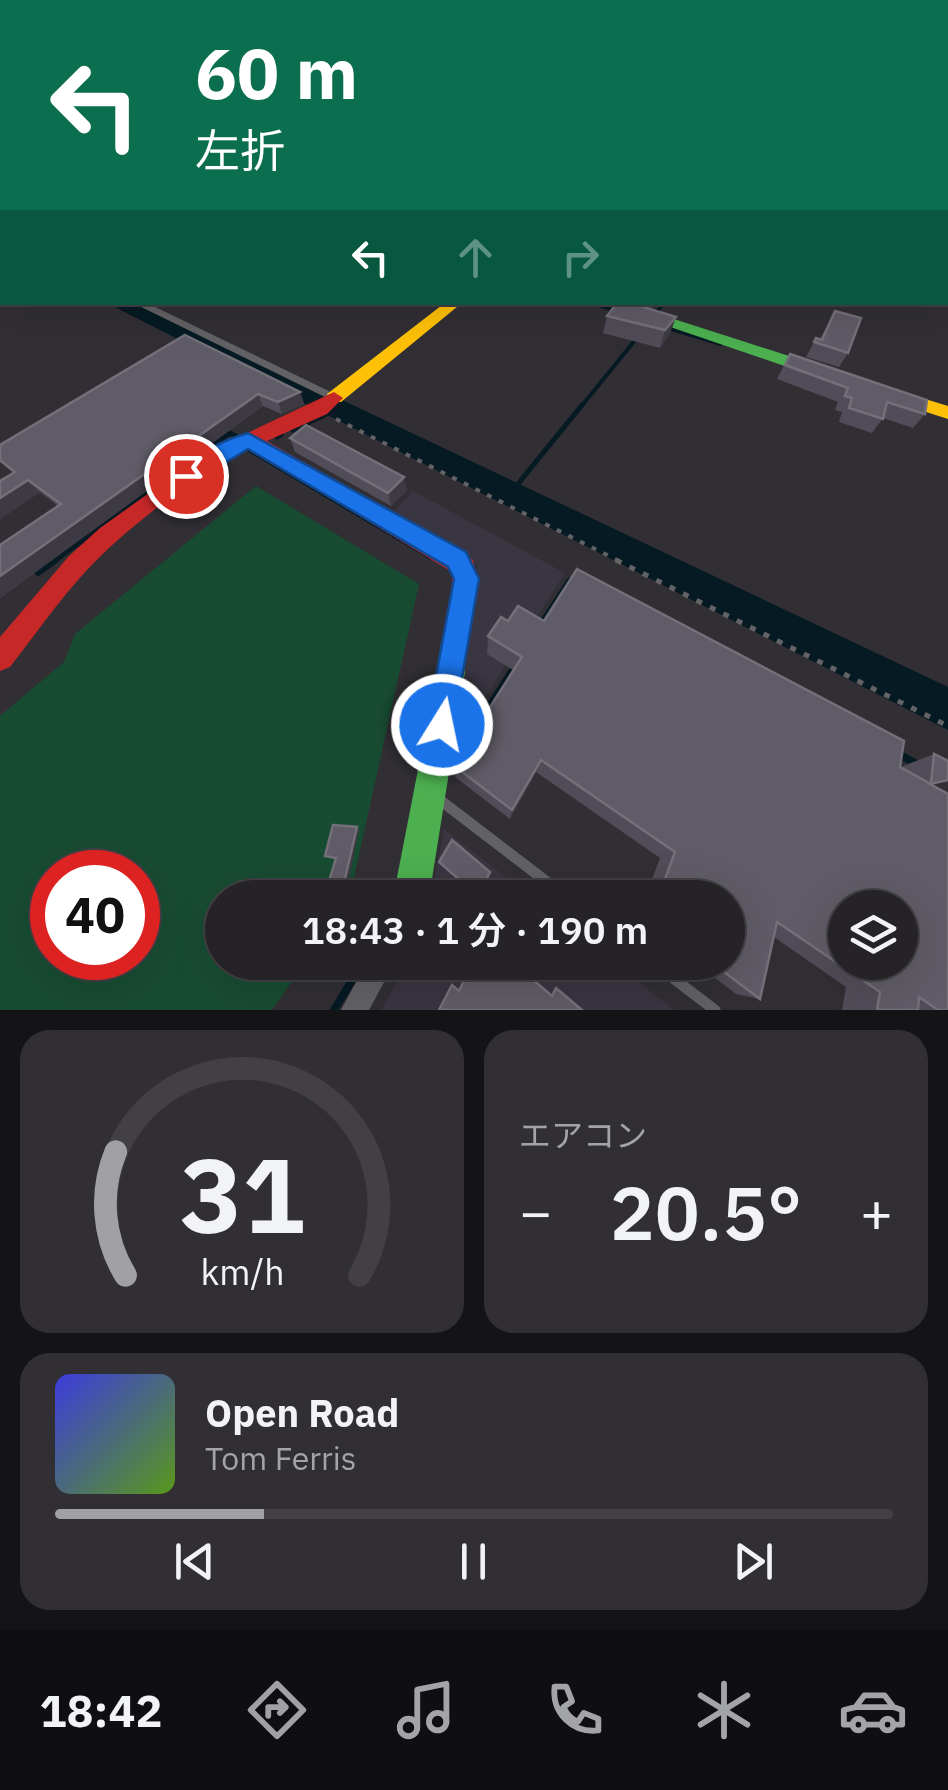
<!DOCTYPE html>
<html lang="ja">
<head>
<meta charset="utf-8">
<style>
	body { margin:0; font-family:"IBM Plex Sans","Noto Sans JP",sans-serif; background:#312f33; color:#f1f3f6; height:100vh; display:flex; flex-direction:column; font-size:38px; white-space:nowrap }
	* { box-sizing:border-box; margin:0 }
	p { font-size:32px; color:#a3a4a7 }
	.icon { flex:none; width:55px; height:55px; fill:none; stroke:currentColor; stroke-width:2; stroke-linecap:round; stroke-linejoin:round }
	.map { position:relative; height:1010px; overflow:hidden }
	.panel { display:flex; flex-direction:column; gap:20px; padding:20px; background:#141315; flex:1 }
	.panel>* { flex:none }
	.hud { position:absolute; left:0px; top:0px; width:950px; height:305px; box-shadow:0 10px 40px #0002,0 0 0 2px #424044; background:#0b6e4f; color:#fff; overflow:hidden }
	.fabs { position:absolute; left:828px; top:890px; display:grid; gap:20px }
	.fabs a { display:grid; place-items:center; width:90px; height:90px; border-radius:50%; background:#252327; box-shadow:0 10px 40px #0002,0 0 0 2px #424044; font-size:50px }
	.speed { position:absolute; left:30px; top:850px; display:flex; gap:20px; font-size:50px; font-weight:700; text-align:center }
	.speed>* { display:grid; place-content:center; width:130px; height:130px; border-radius:50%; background:#252327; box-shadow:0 10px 40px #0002,0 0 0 2px #424044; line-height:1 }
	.speed .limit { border:15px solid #d22; background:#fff; color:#111 }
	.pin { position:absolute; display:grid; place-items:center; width:85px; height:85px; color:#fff; margin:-42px; border:5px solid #fff; border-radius:50%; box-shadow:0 2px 10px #0007 }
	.me { position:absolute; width:110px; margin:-55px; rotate:10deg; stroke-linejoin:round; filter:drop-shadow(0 0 8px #0008) }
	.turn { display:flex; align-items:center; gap:35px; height:210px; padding:0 30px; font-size:45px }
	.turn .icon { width:130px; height:130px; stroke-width:2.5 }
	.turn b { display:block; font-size:70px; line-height:85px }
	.lanes { display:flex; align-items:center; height:95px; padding:0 30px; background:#0003; justify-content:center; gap:50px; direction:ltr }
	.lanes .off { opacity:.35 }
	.big { font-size:75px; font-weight:600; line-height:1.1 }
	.panel .tile { flex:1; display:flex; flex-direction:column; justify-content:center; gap:15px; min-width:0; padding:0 35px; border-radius:30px; background:#312f33 }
	.panel .dial { align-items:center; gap:0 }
	.dial svg { height:260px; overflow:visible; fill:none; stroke:#424044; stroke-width:7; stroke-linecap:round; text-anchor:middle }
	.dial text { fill:#f1f3f6; stroke:none }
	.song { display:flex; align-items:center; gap:30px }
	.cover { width:120px; height:120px; border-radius:15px; background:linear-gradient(135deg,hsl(240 70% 55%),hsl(90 70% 35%)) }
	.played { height:10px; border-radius:5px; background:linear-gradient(90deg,#a1a0a5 25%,#424044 25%) }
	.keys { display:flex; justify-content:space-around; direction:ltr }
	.heat { display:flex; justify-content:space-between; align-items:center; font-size:55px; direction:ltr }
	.panel .tiles { flex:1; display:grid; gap:20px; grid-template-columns:1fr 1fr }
	.tile:last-child { grid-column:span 2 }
	.trip { position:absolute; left:205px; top:880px; width:540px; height:100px; border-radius:50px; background:#252327; box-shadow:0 10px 40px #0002,0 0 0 2px #424044; font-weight:600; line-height:100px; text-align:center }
	.menu { display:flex; height:160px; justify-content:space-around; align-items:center; background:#0f0e10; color:#a3a4a7 }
	.menu .icon { width:70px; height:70px }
	.menu .selected { color:#a1a0a5 }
	.menu b { font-size:45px; color:#f1f3f6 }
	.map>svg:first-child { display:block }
</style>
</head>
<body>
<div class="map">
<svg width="948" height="1010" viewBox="0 0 948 1010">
	<rect width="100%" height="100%" fill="#312f34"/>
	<path fill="#393541" d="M413,491L565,573L448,755L443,753L477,566L391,514Z
		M444,829L531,897L431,898Z
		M408,962L614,963L674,1010H381Z"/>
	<path fill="#184c32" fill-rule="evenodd" d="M256,486L419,584L351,891L347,897L222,898V962L305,963L272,1010H0V716L64,662L75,634ZM52,872H138V958H52Z"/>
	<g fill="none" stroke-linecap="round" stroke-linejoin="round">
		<path stroke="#051a23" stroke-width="4" d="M590,302L617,311
			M654,315L665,302
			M665,327L721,344
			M580,408L636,339"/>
		<path stroke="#051a23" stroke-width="5" d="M293,430L335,410
			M277,437L281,435
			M250,450L431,557
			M509,495L582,405
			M53,562L230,433L239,438"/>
		<path stroke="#051a23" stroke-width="6" d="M38,573L56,560
			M540,626L570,580L573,581
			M897,753L908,759
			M455,759L515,665"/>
		<path stroke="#051a23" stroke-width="8" d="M904,757L918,765
			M451,765L456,757
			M334,1010L363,962"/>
		<path fill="#051a23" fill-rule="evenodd" d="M105,302H135L948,687V730Z"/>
		<path stroke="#636265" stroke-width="4" stroke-dasharray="5 8" stroke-linecap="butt" d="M336,419L621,562"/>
		<path stroke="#636265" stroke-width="5" stroke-dasharray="6 9" stroke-linecap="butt" d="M616,560L948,726"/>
		<path stroke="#626164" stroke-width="11" d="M436,797L568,898
			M652,962L715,1010"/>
		<path fill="#626164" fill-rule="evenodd" d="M2,255V261L0,262V256Z
			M131,302H145L341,397L339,400H331Z
			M367,962H395L369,1010H341Z"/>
		<path fill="#4caf50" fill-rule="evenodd" d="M597,302H621L817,365L820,369L811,374L805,373Z
			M451,658L461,662L465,672L429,898H393L437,672L441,662Z"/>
		<path fill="#ffc107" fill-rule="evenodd" d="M446,302H463L341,402H327V394Z
			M899,391L948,406V419L892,401L890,397Z"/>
		<path fill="#c62828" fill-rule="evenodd" d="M334,392L343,398L327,414L267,441L473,560L478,591L461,682L451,686L441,682L437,672L452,591V572L249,449C198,473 126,528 87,570C59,600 35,635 10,667L0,671V637L69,556L100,528L205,453Z"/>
	</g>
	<path fill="#514d58" d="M618,302H656L652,308L645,306V307L670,334L660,348L603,333L607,316Z
		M835,311L848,353L839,367L806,357L816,338L820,339Z
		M185,335L300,392L304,404L282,414L263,406L0,598V545L58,506L40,492L0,519V481L13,473L0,462V445Z
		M790,354L925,414L913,428L883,418L872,433L839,422L842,412L835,410L838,402L777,379Z
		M290,438L407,490L391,506L295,452Z
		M508,621H544L902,768L903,766L934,754L932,785L948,1010H842L846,987L774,937L760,999L736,994L694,962H728V898H645L660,858L536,772L510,819L455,777L453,765L513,670L487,654L488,636Z"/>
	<path fill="#3e3a44" d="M676,317L670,334L660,348L665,330Z
		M300,392L304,404L282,414L278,402Z
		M258,394L263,406L0,598V576Z
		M404,477L407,490L391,506L388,493Z
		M28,480L40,492L0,519V498Z
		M541,760L536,772L510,819L512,810Z
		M357,827L359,830L346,893L342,892Z"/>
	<path fill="#605c67" stroke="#74707a" stroke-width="2.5" fill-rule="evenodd" d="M618,302H643L646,303L643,307L676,317L665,330L607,316Z
		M835,311L861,318L848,353L814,342L816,338L822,340Z
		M185,335L300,392L278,402L258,394L0,576V545L61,504L28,480L0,498V481L15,472L0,460V445Z
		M790,354L927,400L925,414L887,402L883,419L849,408L852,398L845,396L848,388L785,365Z
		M306,425L404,477L388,493L290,438Z
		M577,569L904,741L900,767L931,784L934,754L948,761V780L930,784L948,794V1010H938L919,997L918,1010H877L880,992L777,922L760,999L711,962H728V898H658L675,852L541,760L512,810L453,765L522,657L488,636L501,617L508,621L518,606L544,621ZM845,908H900V962H845Z
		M333,825L357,827L342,892L327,888L336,858L325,856Z
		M452,840L490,872L478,896L439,862Z
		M473,962H528L524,972L552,996L556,988L582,1010H439L452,985L459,991Z"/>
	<linearGradient id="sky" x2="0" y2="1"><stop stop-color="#1b1a1d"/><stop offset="0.45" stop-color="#484d5c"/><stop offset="1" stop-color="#484d5c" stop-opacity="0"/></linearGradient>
	<rect width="948" height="259" fill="url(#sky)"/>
	<path fill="#1a73e8" stroke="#114b97" stroke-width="2.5" d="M248,433L466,552L479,579L452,736L442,740L431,736L427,725L454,579L448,567L248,449L194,482H179L176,476C191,455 224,440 248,433Z"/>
</svg>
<div class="fabs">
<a><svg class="icon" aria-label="layers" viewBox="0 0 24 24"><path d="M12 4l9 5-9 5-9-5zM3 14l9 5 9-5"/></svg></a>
</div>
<div class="speed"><div class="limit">40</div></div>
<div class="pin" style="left:186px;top:476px;background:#d93025"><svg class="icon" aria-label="arrive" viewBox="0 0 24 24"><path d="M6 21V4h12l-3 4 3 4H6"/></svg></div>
<svg class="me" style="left:442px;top:725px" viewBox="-20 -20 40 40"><circle r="17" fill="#1a73e8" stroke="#fff" stroke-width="3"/><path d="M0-11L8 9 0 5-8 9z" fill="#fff"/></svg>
<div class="trip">18:43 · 1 分 · 190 m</div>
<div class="hud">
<div class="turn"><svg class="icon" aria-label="left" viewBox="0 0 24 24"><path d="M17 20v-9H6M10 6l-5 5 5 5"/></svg><div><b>60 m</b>左折</div></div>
<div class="lanes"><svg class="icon" aria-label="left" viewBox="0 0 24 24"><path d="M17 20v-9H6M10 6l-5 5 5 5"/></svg><svg class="icon off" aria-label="ahead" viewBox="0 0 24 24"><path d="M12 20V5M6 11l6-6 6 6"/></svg><svg class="icon off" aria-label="right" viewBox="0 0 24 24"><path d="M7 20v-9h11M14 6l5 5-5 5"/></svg></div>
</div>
</div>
<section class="panel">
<div class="tiles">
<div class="tile dial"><svg viewBox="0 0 100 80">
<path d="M14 69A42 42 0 1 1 86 69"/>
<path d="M14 69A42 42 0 0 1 11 31" stroke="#a1a0a5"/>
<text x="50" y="56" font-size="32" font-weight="700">31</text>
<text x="50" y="72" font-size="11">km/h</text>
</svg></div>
<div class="tile"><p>エアコン</p>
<div class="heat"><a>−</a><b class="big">20.5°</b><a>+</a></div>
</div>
<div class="tile">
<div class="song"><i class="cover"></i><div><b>Open Road</b><p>Tom Ferris</p></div></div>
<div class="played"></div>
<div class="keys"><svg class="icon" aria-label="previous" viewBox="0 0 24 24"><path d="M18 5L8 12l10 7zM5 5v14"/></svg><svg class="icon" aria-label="pause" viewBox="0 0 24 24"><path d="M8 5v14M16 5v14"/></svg><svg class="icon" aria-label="next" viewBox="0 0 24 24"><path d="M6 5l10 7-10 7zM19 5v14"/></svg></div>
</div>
</div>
</section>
<nav class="menu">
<b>18:42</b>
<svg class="icon selected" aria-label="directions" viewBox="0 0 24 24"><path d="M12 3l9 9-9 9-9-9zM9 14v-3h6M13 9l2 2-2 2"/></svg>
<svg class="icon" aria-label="music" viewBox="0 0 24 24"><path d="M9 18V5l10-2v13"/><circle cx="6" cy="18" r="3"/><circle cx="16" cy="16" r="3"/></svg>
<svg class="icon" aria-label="phone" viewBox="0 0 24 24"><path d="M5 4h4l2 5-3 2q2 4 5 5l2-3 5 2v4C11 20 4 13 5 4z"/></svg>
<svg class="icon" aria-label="climate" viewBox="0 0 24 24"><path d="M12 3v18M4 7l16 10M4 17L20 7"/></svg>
<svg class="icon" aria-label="car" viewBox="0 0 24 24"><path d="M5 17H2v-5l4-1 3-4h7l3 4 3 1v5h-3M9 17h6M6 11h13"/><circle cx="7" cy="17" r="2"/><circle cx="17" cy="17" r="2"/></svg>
</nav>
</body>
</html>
